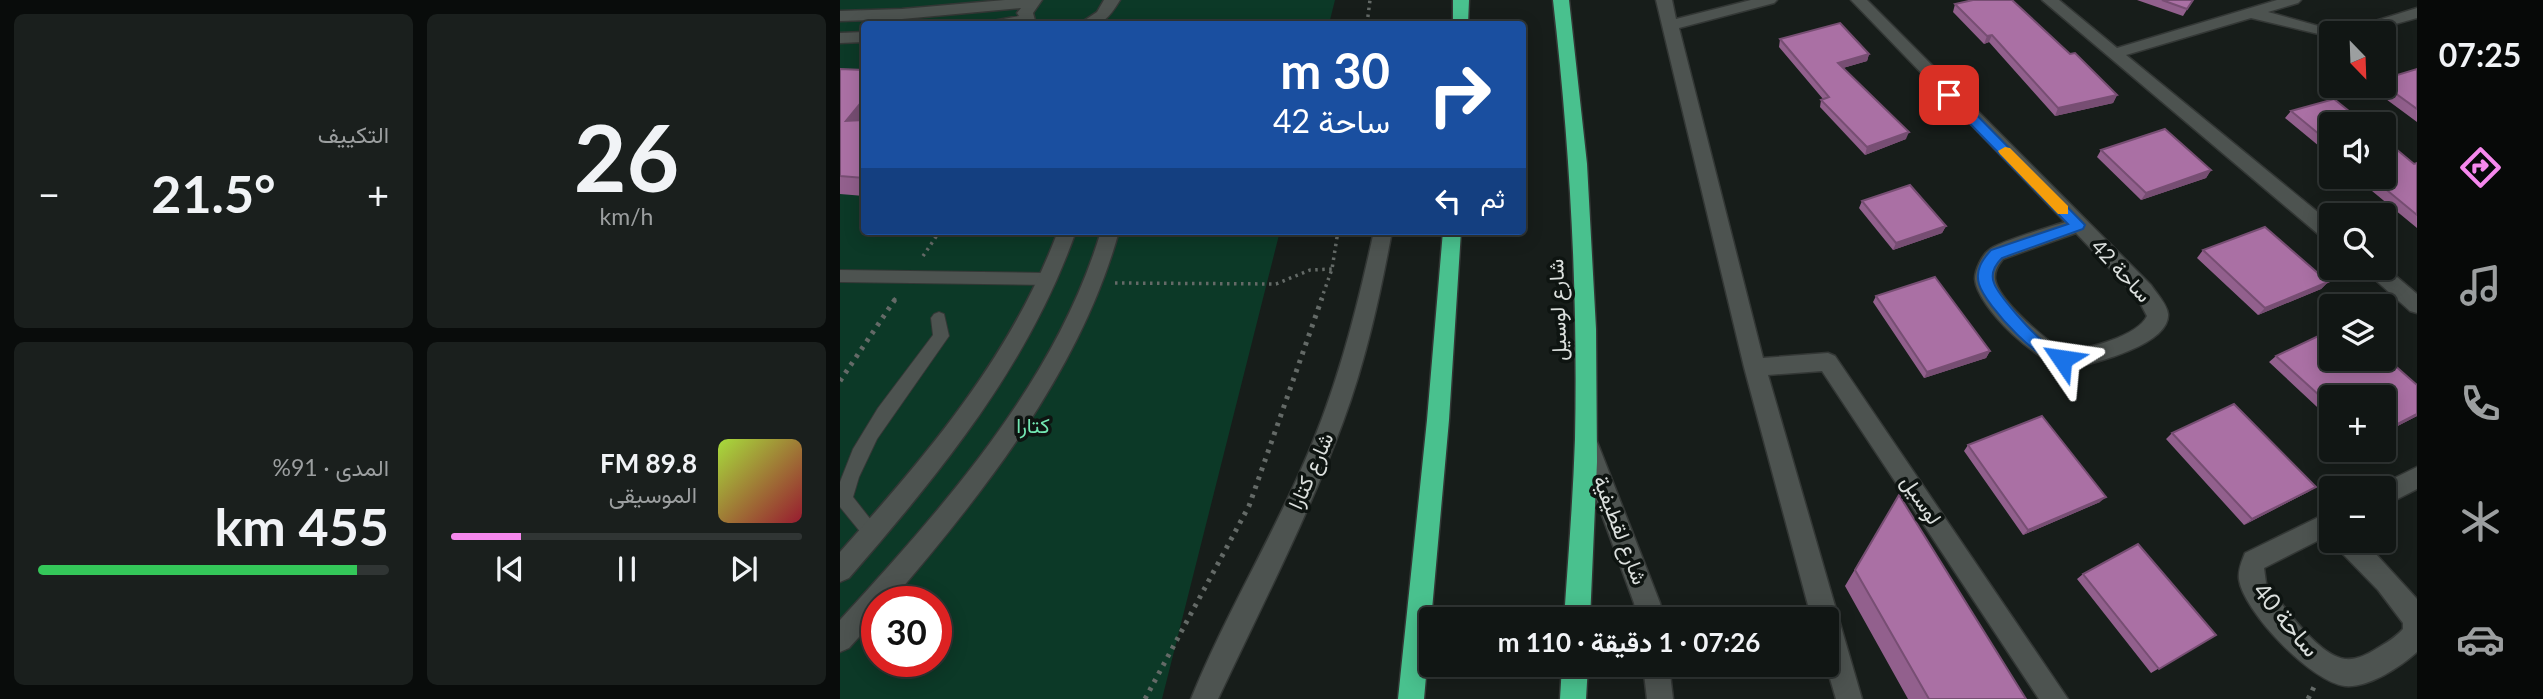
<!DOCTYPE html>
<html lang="ar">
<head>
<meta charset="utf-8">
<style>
	body { margin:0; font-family:Lato,Vazirmatn,sans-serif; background:#1a1f1d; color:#f1f3f6; direction:rtl; height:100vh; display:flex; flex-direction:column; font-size:26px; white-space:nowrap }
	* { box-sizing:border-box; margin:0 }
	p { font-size:23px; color:#9c9fa0 }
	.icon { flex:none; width:38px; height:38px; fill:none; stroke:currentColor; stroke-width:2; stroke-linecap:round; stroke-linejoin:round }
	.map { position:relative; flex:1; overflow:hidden; direction:ltr }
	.sheet { display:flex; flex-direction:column; gap:14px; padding:14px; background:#090c0b; width:840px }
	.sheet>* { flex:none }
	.banner { position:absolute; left:21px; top:21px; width:665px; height:214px; border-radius:7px; box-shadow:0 4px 18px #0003,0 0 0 2px #303534; direction:rtl; background:#1a4fa0; color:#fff; overflow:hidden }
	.needle { width:46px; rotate:157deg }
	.tools { position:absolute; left:1479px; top:21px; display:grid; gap:14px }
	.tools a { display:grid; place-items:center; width:77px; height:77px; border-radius:7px; background:#111614; box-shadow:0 4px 18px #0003,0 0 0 2px #303534; font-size:35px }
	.speed { position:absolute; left:21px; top:586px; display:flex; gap:14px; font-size:35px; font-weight:700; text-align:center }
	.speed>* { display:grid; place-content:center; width:91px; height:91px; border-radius:50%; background:#111614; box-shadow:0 4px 18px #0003,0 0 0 2px #303534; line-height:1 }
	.speed .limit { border:10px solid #d22; background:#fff; color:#111 }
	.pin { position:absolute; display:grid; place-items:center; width:60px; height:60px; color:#fff; margin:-30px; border-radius:14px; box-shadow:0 4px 10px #0006 }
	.me { position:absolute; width:77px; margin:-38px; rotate:302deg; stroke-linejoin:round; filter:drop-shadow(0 0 5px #0008) }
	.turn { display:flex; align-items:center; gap:24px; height:147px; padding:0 21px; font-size:32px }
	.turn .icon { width:91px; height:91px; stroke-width:2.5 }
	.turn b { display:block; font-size:49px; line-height:60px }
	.then { display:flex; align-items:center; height:66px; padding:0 21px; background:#0003; gap:14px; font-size:26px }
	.big { font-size:52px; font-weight:700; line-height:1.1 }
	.sheet .card { flex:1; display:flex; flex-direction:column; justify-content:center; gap:10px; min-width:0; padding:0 24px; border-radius:10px; background:#1a1f1d }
	.sheet .dial { align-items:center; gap:0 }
	.dial b { font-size:91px; line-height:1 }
	.song { display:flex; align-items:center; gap:21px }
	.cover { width:84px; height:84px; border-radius:10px; background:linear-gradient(135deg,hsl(80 70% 55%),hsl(350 70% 35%)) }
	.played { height:7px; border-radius:4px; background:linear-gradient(90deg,#f688ed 20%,#303534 20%) }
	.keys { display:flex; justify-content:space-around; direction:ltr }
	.heat { display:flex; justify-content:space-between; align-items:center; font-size:38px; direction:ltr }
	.charge { height:10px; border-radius:5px; background:linear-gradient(90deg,#34c759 91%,#303534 0) }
	.sheet .tiles { flex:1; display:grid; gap:14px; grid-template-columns:repeat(2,1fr) }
	.trip { position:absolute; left:579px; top:607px; width:420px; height:70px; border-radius:7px; background:#111614; box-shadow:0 4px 18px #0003,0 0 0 2px #303534; font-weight:700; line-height:70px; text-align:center; direction:rtl }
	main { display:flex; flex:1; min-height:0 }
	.tab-bar { display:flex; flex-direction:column; width:126px; justify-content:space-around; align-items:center; background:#070908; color:#9c9fa0 }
	.tab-bar .icon { width:49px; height:49px }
	.tab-bar .on { color:#f688ed }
	.tab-bar b { font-size:32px; color:#f1f3f6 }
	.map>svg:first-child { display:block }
</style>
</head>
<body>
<main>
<nav class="tab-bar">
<b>07:25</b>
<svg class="icon on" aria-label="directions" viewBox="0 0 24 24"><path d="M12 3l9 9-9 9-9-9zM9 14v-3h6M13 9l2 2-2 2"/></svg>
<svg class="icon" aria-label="music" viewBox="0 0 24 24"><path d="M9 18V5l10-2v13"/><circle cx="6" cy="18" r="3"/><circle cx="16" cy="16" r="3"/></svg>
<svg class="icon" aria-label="phone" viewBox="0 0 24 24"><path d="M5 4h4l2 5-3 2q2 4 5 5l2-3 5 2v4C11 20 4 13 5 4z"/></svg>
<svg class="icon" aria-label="climate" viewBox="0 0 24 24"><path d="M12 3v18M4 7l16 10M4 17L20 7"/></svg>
<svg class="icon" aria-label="car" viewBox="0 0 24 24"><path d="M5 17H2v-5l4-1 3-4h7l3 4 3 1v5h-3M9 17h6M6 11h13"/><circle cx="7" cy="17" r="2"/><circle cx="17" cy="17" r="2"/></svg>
</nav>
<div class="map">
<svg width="1577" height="699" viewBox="0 0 1577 699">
	<rect width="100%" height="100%" fill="#171d1a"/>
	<path fill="#0c3927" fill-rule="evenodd" d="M0,0H495L489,24H24V231H440L322,699H0ZM37,602H96V662H37Z"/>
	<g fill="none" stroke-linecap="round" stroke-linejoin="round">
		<g stroke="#333735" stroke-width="2">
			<path id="lane" d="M0,270L208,273L215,279L208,285L0,282Z
				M99,312L104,314L109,336L37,439L19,477L13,497L42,534L39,540L33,543L27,540L0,507V482L13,449L38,408L93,335L91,318L94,314Z"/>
		</g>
		<g stroke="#333735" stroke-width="3">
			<path id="street" d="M165,0H202L193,13L196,24H150L153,21L179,16L177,13L181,8L62,19L0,21V11L62,9Z
				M264,0H280C267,21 264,24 239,24L257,12Z
				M816,0H832L836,19L911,0H937L934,3L839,28L923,358L988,353L995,356L1228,699H1199L982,371L928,375L1022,699H996L986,665L987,620H972L904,367Z
				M1011,0H1027L1311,285C1317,294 1327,304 1328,314C1330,345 1252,364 1230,368C1201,367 1137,308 1135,279C1135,270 1142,255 1149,250C1158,242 1210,227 1225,222ZM1236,233L1297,297L1307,316C1298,336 1244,351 1223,350C1205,340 1158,300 1155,279C1154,271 1158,265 1163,259Z
				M1202,0H1219L1277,48L1437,0H1461L1458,3L1428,12L1500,32L1577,8V18L1523,33H1491V37L1411,18L1286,55L1491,223V241L1484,239Z
				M24,32V42L0,43V33Z
				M218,231H236C189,365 101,472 9,578L0,582V552C88,453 171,357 218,231Z
				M261,231H279C241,370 143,494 50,602H37V617L9,648L0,652V620C104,506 216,382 261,231Z
				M534,231H552C540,296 526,360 503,422C468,517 421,607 378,699H351C382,622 425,550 459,474C495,396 516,314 534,231Z
				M1544,266L1577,294V313L1570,311L1522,268Z
				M1577,467V489L1544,506V488L1536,487Z
				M1491,511V534L1424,568L1426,583C1442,604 1478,656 1505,659C1517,660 1526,655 1536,649C1546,643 1555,638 1563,629V623L1538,590L1498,549L1495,541H1524L1577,599V652C1560,667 1529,688 1505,686C1471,682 1403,611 1399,579C1398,569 1402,561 1405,553Z"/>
		</g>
		<g stroke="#333735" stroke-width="3">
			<path id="secondary" d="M747,434L755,437L758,444L820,603L823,620H797L794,603L736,444L739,437Z
				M803,665H829L833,699H807Z"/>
		</g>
		<g stroke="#333735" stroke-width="3">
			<path id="highway" d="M613,0H629L628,24H613Z
				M713,0H729L747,164L756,329L757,462L750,620H724C728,560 733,500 735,439C738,293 730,146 713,0Z
				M603,231H621L609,420L584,699H558L587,420Z
				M722,665H748L746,699H720Z"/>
		</g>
		<path stroke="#646a67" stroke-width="3.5" stroke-dasharray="2.5 4.5" stroke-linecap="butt" d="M527,24L530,0
			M83,256L100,231
			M275,283L436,284L470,270L492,269
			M54,300L57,296
			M481,300L492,269L498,231"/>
		<path stroke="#646a67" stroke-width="5" stroke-dasharray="3.5 6" stroke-linecap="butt" d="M0,381L56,298
			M305,699L409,506L482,298
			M1468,699L1474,687"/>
		<use href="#lane" fill="#4d5350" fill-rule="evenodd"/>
		<use href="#street" fill="#4d5350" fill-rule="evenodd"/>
		<use href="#secondary" fill="#4d5350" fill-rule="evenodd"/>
		<use href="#highway" fill="#49c18e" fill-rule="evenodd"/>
	</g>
	<path fill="#92608d" d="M1297,0H1353L1343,16Z
		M1115,4L1230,54L1277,95L1273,103L1215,116L1149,42L1144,44L1113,12Z
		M940,39L1029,54L1027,61L1003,68L1066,139L1025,155L980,107L981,100L983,99L939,47Z
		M0,69L24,70V196L0,194Z
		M1577,69V122L1531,88L1533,86H1544V79Z
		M1451,111L1491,124V156L1445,118Z
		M1261,150L1371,170L1366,178L1301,200L1257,157Z
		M1577,163V228L1515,177H1544Z
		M1022,201L1106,226L1102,233L1053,250L1019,208Z
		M1363,250L1488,282L1481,289L1418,315L1357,258Z
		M1036,296L1150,351L1146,358L1084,378L1033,302Z
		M1491,330V359H1544V356L1577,385V416L1544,433V397H1491V420L1429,362L1436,356Z
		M1332,433L1476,487L1468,492L1404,525L1326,439Z
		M1128,445L1260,502L1183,535L1124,451Z
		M1059,495L1186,699H1068L1005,586Z
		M1243,574L1376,635L1311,673L1237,579Z"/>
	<path fill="#774e73" d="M1152,35L1149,42L1144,44L1147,36Z
		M1029,54L1027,61L996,70L998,63Z
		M1277,95L1273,103L1215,116L1218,108Z
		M24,99V140L6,121Z
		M1069,132L1066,139L1025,155L1027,147Z
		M1371,170L1366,178L1301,200L1306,193Z
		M1106,226L1102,233L1053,250L1056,243Z
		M1488,282L1481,289L1418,315L1425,308Z
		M1150,351L1146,358L1084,378L1087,372Z
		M1577,414V416L1544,433V431Z
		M1476,487L1468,492L1404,525L1412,519Z
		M1266,497L1260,502L1183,535L1188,530Z"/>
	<path fill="#aa70a4" stroke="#774e73" stroke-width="2" d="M1133,0H1172L1230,54L1235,53L1277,95L1218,108L1152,35L1147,36L1115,4Z
		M1322,0H1353L1347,9Z
		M1000,23L1029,54L998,63L1069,132L1027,147L981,100L989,97L940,39Z
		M0,69L24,70V99L6,121L24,120V178L0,176Z
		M1577,69V109L1544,85V79Z
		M1494,99L1525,124H1491V144L1451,111Z
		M1325,129L1371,170L1306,193L1261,150Z
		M1544,139L1574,164L1577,163V215L1531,177H1544Z
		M1070,185L1106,226L1056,243L1022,201Z
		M1425,227L1488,282L1425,308L1363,250Z
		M1095,277L1150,351L1087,372L1036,296Z
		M1491,330V359H1544V356L1577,385V414L1544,431V397H1491V406L1436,356Z
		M1394,404L1476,487L1412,519L1332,433Z
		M1202,416L1266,497L1188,530L1128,445Z
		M1059,495L1186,699H1089L1015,570Z
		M1298,544L1376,635L1319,669L1243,574Z"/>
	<path fill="#1a73e8" stroke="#114b97" stroke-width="2" d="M1109,91L1114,92L1245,225L1243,229L1162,258C1155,265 1150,273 1154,283C1158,295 1192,333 1203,341C1212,347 1225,349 1230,359L1228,364C1205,371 1145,305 1139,284C1135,270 1142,260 1151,250L1228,224L1105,98V92Z"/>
	<path fill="#f59e0b" d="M1165,147L1170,148L1228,206V214H1218L1160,154L1158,151Z"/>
	<g text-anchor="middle" stroke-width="7" stroke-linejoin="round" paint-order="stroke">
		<g font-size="21" fill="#dbdfdd" stroke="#0e1411">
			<text transform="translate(1281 271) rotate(47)" y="7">ساحة 42</text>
			<text transform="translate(718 310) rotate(-92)" y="7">شارع لوسيل</text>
			<text transform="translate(471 471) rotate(-66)" y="7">شارع كتارا</text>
			<text transform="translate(1081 500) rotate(56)" y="7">لوسيل</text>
			<text transform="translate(780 530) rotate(69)" y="7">شارع لقطيفية</text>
		</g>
		<g font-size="21" fill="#72e7b2" stroke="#0e1411">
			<text x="193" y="433">كتارا</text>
		</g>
		<g font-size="24" fill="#dbdfdd" stroke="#0e1411">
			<text transform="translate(1446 620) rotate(50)" y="8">ساحة 40</text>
		</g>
	</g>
</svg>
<div class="tools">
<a><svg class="needle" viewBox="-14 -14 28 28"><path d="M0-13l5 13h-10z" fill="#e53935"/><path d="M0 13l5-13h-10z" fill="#9c9fa0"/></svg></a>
<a><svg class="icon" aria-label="sound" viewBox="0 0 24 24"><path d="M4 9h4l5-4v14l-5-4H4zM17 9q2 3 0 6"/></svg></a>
<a><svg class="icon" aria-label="search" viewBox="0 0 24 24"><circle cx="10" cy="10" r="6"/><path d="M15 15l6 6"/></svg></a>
<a><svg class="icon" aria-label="layers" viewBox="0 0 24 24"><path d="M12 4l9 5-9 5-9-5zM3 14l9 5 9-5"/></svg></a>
<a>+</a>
<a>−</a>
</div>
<div class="speed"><div class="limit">30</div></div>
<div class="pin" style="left:1109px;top:95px;background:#d93025"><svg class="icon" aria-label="arrive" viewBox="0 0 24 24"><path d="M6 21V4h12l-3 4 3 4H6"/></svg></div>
<svg class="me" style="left:1222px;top:359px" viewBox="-20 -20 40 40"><path d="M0-17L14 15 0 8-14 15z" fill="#1a73e8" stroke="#fff" stroke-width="4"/></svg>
<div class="trip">07:26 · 1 دقيقة · 110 m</div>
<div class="banner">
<div class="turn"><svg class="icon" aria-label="right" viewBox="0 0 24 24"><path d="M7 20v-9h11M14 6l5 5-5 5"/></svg><div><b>30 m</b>ساحة 42</div></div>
<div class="then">ثم<svg class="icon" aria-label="left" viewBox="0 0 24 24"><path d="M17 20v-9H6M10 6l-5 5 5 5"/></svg></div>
</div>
</div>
<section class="sheet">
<div class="tiles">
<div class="card dial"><b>26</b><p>km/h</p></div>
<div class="card"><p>التكييف</p>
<div class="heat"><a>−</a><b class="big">21.5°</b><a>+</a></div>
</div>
<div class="card">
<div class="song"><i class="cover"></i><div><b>89.8 FM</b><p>الموسيقى</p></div></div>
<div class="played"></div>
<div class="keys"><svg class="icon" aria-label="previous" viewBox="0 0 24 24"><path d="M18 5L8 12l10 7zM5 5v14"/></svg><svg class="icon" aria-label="pause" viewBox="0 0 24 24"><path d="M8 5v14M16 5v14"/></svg><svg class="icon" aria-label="next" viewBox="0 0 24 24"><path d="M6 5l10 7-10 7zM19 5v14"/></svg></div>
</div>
<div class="card"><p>المدى · 91%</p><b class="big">455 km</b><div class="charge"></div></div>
</div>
</section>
</main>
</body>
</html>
